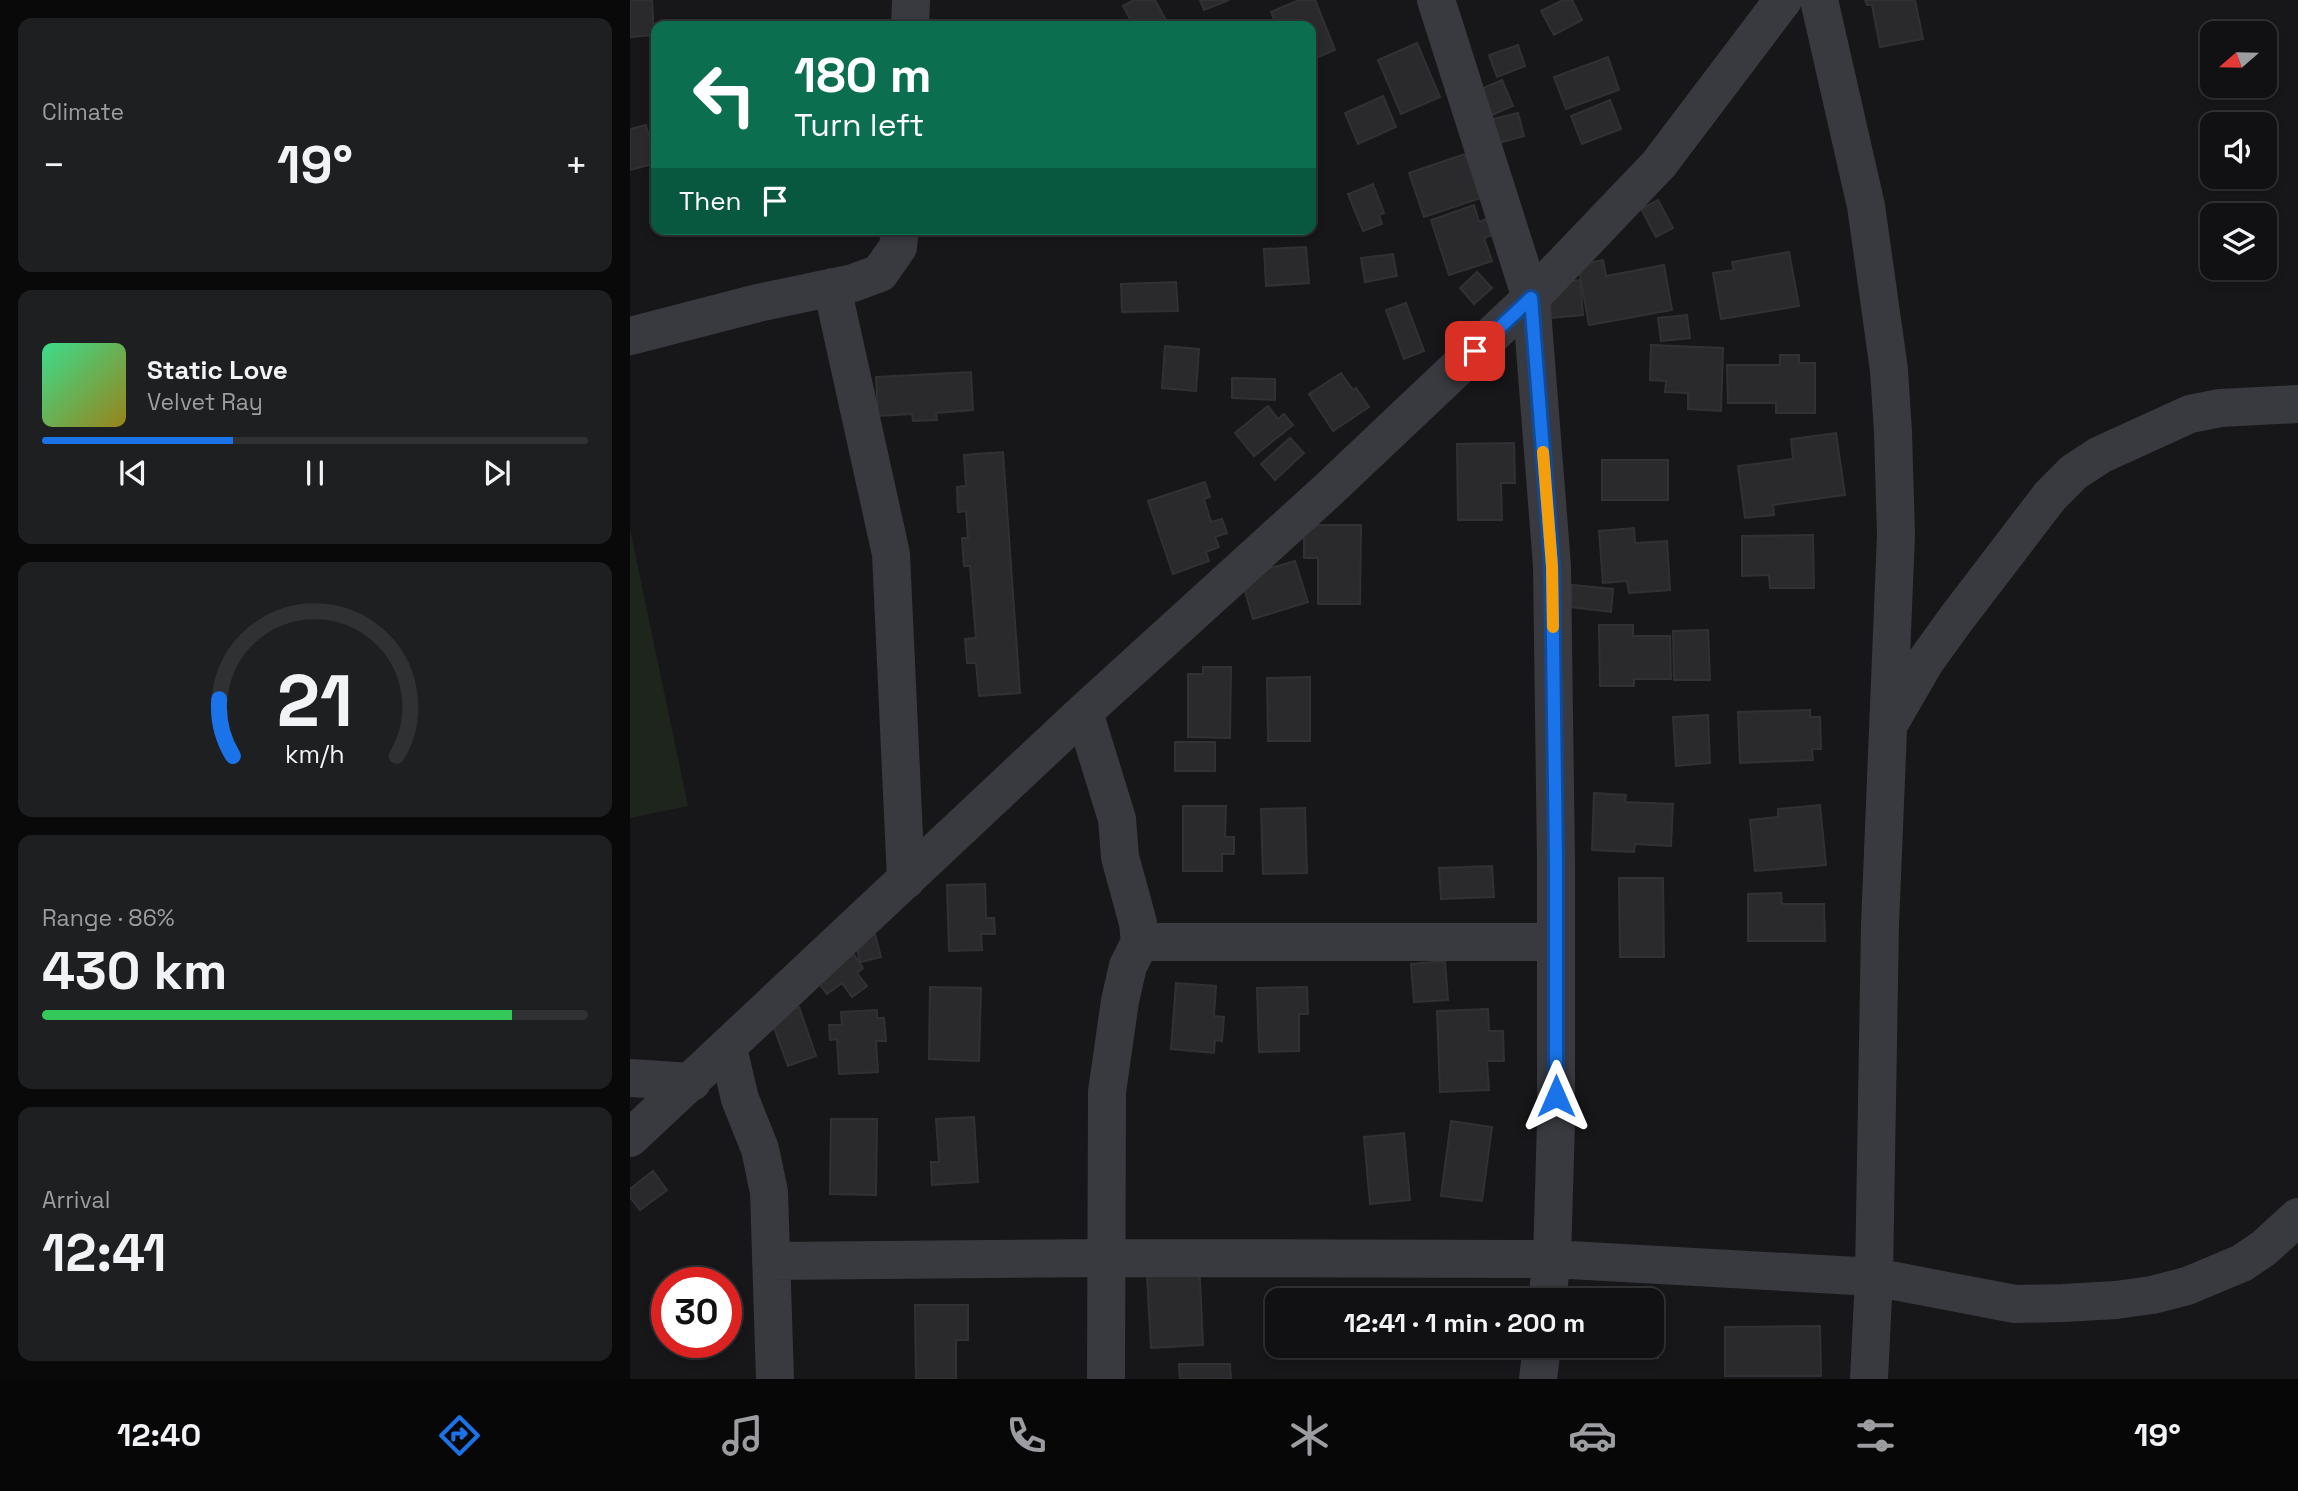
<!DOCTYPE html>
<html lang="en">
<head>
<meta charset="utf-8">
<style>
	body { margin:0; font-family:"Space Grotesk",sans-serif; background:#1e1f21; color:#f1f3f6; height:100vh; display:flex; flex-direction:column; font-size:26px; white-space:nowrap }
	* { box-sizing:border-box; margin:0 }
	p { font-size:23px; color:#9c9da0 }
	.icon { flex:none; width:38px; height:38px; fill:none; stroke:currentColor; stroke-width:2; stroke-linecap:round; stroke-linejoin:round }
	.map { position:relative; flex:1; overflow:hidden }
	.sheet { display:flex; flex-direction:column; gap:18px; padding:18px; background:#09090a; width:630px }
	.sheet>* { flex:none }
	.banner { position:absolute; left:21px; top:21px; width:665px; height:214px; border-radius:14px; box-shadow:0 4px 10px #0003,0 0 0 2px #303133; background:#0b6e4f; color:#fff; overflow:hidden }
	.needle { width:46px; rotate:250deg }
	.fabs { position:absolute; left:1570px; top:21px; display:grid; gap:14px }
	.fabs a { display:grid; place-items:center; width:77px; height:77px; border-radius:14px; background:#111113; box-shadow:0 4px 10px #0003,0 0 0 2px #303133; font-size:35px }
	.speed { position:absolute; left:21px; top:1267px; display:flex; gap:14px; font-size:35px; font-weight:700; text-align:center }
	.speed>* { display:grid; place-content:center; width:91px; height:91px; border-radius:50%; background:#111113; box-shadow:0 4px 10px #0003,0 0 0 2px #303133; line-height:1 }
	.speed .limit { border:10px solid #d22; background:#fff; color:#111 }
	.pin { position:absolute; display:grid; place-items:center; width:60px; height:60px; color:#fff; margin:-30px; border-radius:14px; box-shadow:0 4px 10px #0006 }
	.me { position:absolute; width:77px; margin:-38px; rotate:0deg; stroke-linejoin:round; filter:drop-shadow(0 0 5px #0008) }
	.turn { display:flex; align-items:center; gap:24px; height:147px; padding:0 28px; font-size:32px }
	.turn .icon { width:91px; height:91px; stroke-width:2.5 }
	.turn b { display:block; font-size:49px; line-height:60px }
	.then { display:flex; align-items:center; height:66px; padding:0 28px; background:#0003; gap:14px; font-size:26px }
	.big { font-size:52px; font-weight:700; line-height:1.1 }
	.sheet .tile { flex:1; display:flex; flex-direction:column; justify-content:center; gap:10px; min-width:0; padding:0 24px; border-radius:14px; background:#1e1f21 }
	.sheet .dial { align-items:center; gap:0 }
	.dial svg { height:182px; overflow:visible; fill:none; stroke:#303133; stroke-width:7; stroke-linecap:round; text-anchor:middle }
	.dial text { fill:#f1f3f6; stroke:none }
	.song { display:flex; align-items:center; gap:21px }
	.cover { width:84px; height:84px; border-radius:10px; background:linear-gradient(135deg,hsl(150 70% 55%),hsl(50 70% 35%)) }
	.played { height:7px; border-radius:4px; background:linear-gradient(90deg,#1a73e8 35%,#303133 35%) }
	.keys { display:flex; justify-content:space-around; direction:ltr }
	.heat { display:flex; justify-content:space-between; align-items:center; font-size:38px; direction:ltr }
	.charge { height:10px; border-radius:5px; background:linear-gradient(90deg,#34c759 86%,#303133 0) }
	.trip { position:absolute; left:635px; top:1288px; width:399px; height:70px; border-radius:14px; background:#111113; box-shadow:0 4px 10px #0003,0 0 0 2px #303133; font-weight:700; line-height:70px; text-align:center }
	.tabs { display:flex; height:112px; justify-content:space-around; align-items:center; background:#070708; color:#9c9da0 }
	.tabs .icon { width:49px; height:49px }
	.tabs .current { color:#1a73e8 }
	.tabs b { font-size:32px; color:#f1f3f6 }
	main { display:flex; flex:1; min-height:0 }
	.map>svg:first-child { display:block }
</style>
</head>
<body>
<main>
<section class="sheet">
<div class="tile"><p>Climate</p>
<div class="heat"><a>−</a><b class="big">19°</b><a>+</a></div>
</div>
<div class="tile">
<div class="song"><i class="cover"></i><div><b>Static Love</b><p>Velvet Ray</p></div></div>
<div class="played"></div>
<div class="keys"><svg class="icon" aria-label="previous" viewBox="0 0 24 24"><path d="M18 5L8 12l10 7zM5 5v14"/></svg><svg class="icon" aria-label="pause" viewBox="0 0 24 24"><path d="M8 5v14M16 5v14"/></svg><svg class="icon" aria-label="next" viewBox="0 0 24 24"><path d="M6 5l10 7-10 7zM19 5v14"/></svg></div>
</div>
<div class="tile dial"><svg viewBox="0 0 100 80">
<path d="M14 69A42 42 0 1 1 86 69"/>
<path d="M14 69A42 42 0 0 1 8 44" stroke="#1a73e8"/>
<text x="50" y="56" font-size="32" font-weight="700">21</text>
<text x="50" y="72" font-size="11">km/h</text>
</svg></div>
<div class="tile"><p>Range · 86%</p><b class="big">430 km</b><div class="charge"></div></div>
<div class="tile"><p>Arrival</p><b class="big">12:41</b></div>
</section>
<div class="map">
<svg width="1668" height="1379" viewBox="0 0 1668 1379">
	<rect width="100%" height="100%" fill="#171719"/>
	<path fill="#1d251d" d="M0,529L58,806L0,818Z"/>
	<path fill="#2a2a2d" stroke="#313135" stroke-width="2" d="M0,0H22L24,35L0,37Z
		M504,0H525L539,26H504L493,6Z
		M570,0H599L574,10Z
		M669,0H685L705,50L681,60V26H647L641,12Z
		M933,0H942L952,20L924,35L911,11Z
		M1235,0H1285L1293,39L1250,47L1242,5H1237Z
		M787,43L810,97L771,114L748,60Z
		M888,45L895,66L867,77L859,55Z
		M978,57L989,90L936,109L924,77Z
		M872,80L883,106L857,117L846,91Z
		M753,96L766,127L728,144L715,113Z
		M980,100L991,129L952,144L941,116Z
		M888,113L894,136L865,144L859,120Z
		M16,125L26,163L0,170V129Z
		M835,154L851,198L794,217L779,173Z
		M743,184L754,213L749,215L752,224L733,231L718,194Z
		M1028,200L1043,228L1026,237L1011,209Z
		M844,205L849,222L856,219L862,235L854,238L862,261L819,275L801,220Z
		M676,247L679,283L636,286L634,249Z
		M1159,252L1169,306L1091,319L1083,273L1104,270L1102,262Z
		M763,254L767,276L735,282L731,258Z
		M973,260L976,276L1034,265L1042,310L959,325L948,265Z
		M847,272L862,288L844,304L830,288Z
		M950,280L953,315L921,318L918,283Z
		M546,282L548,311L492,312L491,284Z
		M776,303L794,351L774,359L756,310Z
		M1057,315L1060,338L1031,341L1028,318Z
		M1021,345L1093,348L1091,411L1058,409V393L1035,392L1036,381L1020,380Z
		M535,346L569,349L566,391L532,388Z
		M1150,355H1169V363H1185V413H1146V403H1098L1097,365H1150Z
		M341,372L343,410L306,413L307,420L283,421L282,414L248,416L246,377Z
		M711,373L723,390L726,388L739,407L703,431L679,394Z
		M602,378L645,379V400L602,398Z
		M638,406L648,419L654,414L663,425L624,456L605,433Z
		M1206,433L1215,495L1143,505L1144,515L1115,518L1108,466L1163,459L1161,439Z
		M660,438L674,453L645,480L631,464Z
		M884,443L885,483H871L872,520H828L827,444Z
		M373,452L390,693L349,696L346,663H337L335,639L346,638L340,566H334L332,538H338L336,511L328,512L327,487L336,486L334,455Z
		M972,460H1038V500H972Z
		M575,482L580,497L574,499L581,522L592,519L597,533L585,537L589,547L576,552L579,561L543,574L518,501Z
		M674,525H731L730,604H688V558H674Z
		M1004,528L1005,543L1037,541L1040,590L999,593L997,581L973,583L969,531Z
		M1183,535L1184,588H1140L1139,575L1112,576V536Z
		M665,561L678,602L623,619L611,577Z
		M942,585L983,589L981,612L941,607Z
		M969,625H1003V636H1040L1041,679H1004V686H970Z
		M1078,630L1080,680H1044L1043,631Z
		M573,667H601L600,738L558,737V674H573Z
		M680,677V741H638L637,678Z
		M1180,710V717H1190L1191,749H1182L1183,760L1110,763L1108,712Z
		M1078,715L1080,763L1046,766L1043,717Z
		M545,742H585V771H545Z
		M964,793L996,795L995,802L1043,804L1041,846L1005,844L1004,852L962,850Z
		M1190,805L1196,865L1125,871L1120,820L1148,817V809Z
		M553,806H596L595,837H604V854H592V871H553Z
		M675,808L677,873L633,874L631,809Z
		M862,866L864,897L811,899L809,868Z
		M989,878H1033L1034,957H990Z
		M355,884L356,918H364L365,934H351L352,950L319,951L317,885Z
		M1151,893L1152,904H1194L1195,941H1118V894Z
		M245,934L251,957L230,962L225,939Z
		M221,950L233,968L227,973L237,986L222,997L212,983L197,994L184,977Z
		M815,961L818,1000L784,1002L781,964Z
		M546,983L586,986L584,1016L594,1017L592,1041L585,1040L584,1053L541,1049Z
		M300,987L351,988L349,1061L299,1059Z
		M677,987L678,1014H669V1051L629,1052L627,988Z
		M169,1007L186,1056L158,1066L140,1017Z
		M858,1009L859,1031H873L874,1061H857L859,1090L810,1092L807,1011Z
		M247,1010V1018H254L256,1041H246L248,1072L209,1074L207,1039L200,1040L199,1025H212L211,1012Z
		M344,1117L348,1182L302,1185L301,1162H309L306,1119Z
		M201,1119H247L246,1195L200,1194Z
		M821,1121L862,1127L852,1201L811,1196Z
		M774,1133L780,1200L740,1204L734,1137Z
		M23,1171L37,1190L10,1210L0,1197V1189Z
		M569,1260L573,1345L521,1348L517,1276Z
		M285,1305H338V1340H326V1379H286Z
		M1022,1313H1027L1028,1358L958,1359V1346H1022Z
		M1190,1326L1191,1376H1095V1327Z
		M549,1364H600L601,1379H550Z"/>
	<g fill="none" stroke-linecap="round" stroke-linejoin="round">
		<path stroke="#383a3f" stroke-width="38" d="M806,0L901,298L922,566L926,861V1122L922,1259L917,1300
			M1189,0L1236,206L1259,370L1263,432L1266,535L1250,925L1244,1277L1239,1379
			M280,26L281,0
			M202,287L261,554L276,880
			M0,336L128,303L223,283L250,273L268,247L270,229
			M454,712L487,819L490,857L508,923L510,942L498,966L490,1001L477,1092L476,1379
			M1262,719L1295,662L1326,619L1420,496L1444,472L1470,455L1560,414L1590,408L1668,404
			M510,942H926
			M98,1048L110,1099L130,1149L139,1192L145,1379
			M0,1078L62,1082
			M0,1138L454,712L697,491L901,298L1029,164L1153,0
			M141,1261L477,1258L922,1259L1244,1277L1385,1304L1433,1303L1486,1300L1522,1295L1557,1286L1612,1263L1634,1248L1668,1217
			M908,1379L912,1346"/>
	</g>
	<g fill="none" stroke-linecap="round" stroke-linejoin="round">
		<g stroke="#114b97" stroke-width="18">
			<path id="route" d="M845,351L901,298L922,566L926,861V1096"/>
		</g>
		<use href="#route" stroke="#1a73e8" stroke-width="12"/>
		<path stroke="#f59e0b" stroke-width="12" d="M913,452L922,566L923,627"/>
	</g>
</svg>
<div class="fabs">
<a><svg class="needle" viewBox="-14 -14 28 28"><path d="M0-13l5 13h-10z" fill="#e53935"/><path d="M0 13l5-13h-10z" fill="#9c9da0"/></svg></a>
<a><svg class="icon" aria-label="sound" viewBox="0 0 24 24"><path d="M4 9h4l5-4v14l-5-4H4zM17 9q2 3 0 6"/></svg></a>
<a><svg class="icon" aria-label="layers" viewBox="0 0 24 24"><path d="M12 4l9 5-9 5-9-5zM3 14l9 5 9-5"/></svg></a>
</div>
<div class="speed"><div class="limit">30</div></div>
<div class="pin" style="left:845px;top:351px;background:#d93025"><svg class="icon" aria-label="arrive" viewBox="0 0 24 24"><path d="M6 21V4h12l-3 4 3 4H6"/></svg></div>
<svg class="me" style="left:926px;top:1096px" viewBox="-20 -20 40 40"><path d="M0-17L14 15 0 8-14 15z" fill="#1a73e8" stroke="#fff" stroke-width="4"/></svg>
<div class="trip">12:41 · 1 min · 200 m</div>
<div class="banner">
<div class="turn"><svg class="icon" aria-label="left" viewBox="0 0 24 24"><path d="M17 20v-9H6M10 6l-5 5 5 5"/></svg><div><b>180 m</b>Turn left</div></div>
<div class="then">Then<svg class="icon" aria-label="arrive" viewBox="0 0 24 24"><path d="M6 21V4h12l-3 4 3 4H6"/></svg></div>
</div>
</div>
</main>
<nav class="tabs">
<b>12:40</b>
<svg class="icon current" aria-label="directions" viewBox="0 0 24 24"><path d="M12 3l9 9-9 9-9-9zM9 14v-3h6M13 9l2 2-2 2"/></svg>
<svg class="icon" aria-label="music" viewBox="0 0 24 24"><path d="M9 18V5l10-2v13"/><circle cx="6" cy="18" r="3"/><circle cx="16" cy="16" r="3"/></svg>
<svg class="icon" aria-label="phone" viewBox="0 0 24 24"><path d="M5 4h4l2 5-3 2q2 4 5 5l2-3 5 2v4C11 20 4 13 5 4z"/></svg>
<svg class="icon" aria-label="climate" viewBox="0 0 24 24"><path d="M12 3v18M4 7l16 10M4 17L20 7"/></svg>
<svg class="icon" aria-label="car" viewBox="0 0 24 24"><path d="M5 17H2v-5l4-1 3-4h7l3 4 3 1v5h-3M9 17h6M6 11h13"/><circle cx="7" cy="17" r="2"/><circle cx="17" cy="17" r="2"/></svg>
<svg class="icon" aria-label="filters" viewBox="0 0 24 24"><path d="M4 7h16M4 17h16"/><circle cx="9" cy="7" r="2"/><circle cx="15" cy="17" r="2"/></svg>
<b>19°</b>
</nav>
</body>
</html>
